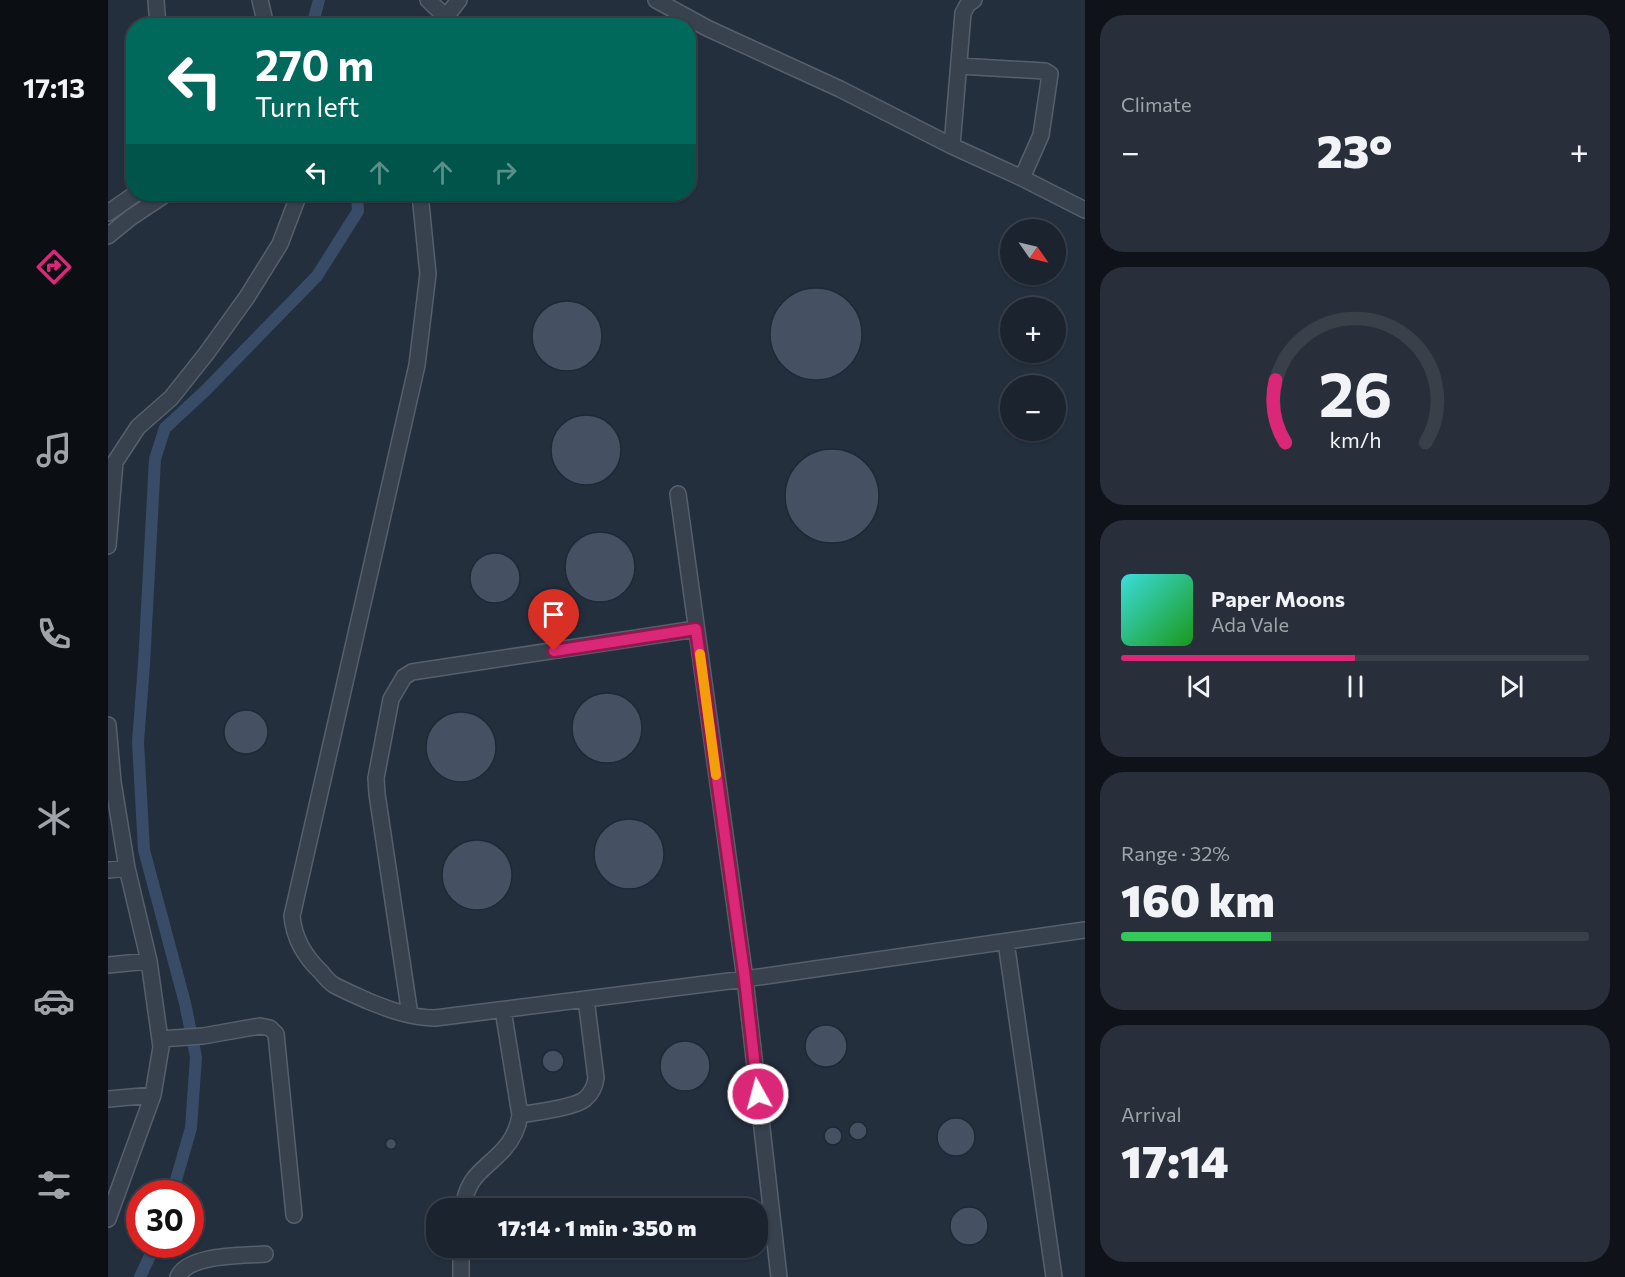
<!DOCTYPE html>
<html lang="en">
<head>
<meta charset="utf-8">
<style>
	body { margin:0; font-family:Commissioner,sans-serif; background:#282f3a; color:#f1f3f6; height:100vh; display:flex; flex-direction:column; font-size:22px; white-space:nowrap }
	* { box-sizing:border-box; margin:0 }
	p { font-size:20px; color:#a0a4aa }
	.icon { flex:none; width:33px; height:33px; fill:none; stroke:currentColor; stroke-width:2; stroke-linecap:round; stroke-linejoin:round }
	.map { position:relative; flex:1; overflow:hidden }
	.sheet { display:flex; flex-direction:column; gap:15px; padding:15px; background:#0f1319; width:540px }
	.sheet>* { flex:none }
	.hud { position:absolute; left:18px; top:18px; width:570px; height:183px; border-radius:24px; box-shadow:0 2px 4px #0004,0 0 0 2px #39404a; background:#00695c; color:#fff; overflow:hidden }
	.needle { width:39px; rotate:124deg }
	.fabs { position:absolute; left:892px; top:219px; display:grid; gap:12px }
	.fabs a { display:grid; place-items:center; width:66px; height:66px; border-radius:50%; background:#1b232e; box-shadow:0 2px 4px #0004,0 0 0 2px #39404a; font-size:30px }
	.speed { position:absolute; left:18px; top:1180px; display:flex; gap:12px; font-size:30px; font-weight:700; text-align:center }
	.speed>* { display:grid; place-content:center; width:78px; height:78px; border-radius:50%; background:#1b232e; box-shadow:0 2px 4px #0004,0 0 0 2px #39404a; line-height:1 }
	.speed .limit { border:9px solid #d22; background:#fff; color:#111 }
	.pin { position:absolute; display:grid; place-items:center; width:51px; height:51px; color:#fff; margin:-62px -26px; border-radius:50% 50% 50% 0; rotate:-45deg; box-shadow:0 0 6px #0007 }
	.pin .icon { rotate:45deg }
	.me { position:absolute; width:66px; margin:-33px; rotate:353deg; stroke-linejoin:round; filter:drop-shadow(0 0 4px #0008) }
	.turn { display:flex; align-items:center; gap:21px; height:126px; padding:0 30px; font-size:27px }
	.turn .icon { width:78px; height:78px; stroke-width:2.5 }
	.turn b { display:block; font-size:42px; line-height:51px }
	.lanes { display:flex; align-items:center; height:57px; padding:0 30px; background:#0003; justify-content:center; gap:30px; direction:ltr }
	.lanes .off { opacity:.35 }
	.big { font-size:45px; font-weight:800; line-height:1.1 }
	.sheet .card { flex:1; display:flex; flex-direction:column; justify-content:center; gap:9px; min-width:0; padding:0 21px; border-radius:24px; background:#282f3a }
	.sheet .dial { align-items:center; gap:0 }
	.dial svg { height:156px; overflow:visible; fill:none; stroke:#39404a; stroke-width:7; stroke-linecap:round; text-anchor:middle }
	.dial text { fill:#f1f3f6; stroke:none }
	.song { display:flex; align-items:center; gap:18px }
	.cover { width:72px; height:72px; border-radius:9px; background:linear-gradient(135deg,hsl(180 70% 55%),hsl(120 70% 35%)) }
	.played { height:6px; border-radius:3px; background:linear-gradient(90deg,#db2777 50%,#39404a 50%) }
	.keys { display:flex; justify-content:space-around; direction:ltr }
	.heat { display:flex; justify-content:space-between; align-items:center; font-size:33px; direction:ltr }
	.charge { height:9px; border-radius:4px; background:linear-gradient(90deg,#34c759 32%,#39404a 0) }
	.trip { position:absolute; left:318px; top:1198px; width:342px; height:60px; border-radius:24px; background:#1b232e; box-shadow:0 2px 4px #0004,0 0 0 2px #39404a; font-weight:800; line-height:60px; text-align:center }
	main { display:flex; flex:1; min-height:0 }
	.menu { display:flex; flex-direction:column; width:108px; justify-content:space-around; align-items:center; background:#0b0e12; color:#a0a4aa }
	.menu .icon { width:42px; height:42px }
	.menu .active { color:#db2777 }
	.menu b { font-size:27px; color:#f1f3f6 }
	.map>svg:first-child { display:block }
</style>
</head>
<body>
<main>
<nav class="menu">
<b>17:13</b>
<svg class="icon active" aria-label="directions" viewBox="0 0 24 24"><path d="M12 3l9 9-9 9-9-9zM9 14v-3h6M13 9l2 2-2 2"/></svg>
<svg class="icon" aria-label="music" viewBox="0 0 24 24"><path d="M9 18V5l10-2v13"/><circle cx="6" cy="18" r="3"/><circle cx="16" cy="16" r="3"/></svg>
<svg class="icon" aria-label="phone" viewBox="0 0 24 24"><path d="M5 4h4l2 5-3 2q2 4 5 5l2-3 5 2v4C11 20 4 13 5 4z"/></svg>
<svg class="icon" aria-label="climate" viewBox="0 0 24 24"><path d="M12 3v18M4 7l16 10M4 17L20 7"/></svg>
<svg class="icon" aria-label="car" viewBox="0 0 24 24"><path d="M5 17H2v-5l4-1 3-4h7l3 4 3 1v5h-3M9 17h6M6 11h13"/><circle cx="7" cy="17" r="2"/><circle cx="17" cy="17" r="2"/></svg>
<svg class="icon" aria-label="filters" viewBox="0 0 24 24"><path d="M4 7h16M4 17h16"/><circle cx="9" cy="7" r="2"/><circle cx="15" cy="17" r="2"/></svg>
</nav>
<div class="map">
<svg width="977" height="1277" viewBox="0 0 977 1277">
	<rect width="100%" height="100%" fill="#242f3e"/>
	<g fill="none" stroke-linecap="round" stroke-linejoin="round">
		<path stroke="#394c67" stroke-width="12" d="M204,26L211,0
			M64,1194L83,1128L88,1057L77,1003L36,850L30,742L36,664L47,459L57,428L97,391L209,276L250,211L249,194
			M32,1277L47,1245"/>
	</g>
	<path fill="#455162" stroke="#1f2835" stroke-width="1.5" d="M662 334a46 46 0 1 1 92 0a46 46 0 1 1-92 0Z
		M424 336a35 35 0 1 1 70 0a35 35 0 1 1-70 0Z
		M443 450a35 35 0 1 1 70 0a35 35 0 1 1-70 0Z
		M677 496a47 47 0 1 1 94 0a47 47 0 1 1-94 0Z
		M457 567a35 35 0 1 1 70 0a35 35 0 1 1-70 0Z
		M362 578a25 25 0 1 1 50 0a25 25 0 1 1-50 0Z
		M464 728a35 35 0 1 1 70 0a35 35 0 1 1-70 0Z
		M116 732a22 22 0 1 1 44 0a22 22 0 1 1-44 0Z
		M318 747a35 35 0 1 1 70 0a35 35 0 1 1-70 0Z
		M486 854a35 35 0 1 1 70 0a35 35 0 1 1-70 0Z
		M334 875a35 35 0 1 1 70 0a35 35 0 1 1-70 0Z
		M697 1046a21 21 0 1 1 42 0a21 21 0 1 1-42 0Z
		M552 1066a25 25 0 1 1 50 0a25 25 0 1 1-50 0Z
		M434 1061a11 11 0 1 1 22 0a11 11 0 1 1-22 0Z
		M829 1137a19 19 0 1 1 38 0a19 19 0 1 1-38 0Z
		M741 1131a9 9 0 1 1 18 0a9 9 0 1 1-18 0Z
		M716 1136a9 9 0 1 1 18 0a9 9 0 1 1-18 0Z
		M277.5 1144a5.5 5.5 0 1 1 11 0a5.5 5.5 0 1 1-11 0Z
		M842 1226a19 19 0 1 1 38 0a19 19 0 1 1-38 0Z"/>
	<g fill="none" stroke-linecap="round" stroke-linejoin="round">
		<g stroke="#565f6c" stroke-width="18">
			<path id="minor" d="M48,0L50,26
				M152,0L156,17
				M320,0L338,17
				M548,0L599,28L732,89L844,146L914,178L977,210
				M331,26L351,0
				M851,66L937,71L942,74L933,135L914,178
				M844,146L855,13L860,4L866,0
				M312,194L320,274L309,365L184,916C186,939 196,956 213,972C217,977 221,982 226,985C237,991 249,996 260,1001C282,1010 304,1018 327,1018L637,979L977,930
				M0,213L27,194
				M0,236L22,218L58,194
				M570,494L637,979L671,1277
				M0,546L7,462L30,427L63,398L98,354L139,297L172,244L191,194
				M0,725L5,782L19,868L41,961L53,1047L45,1095L0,1219
				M0,870L19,868
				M898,942L946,1277
				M0,965L41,961
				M302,1015L269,794L268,778L283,699L296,677L304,672L588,629
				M52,1039L95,1036L152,1026L162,1028L168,1034L186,1215
				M0,1099L45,1095
				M412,1115C427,1112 466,1108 477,1099C484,1093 487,1086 488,1078L478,999
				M355,1209C359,1175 376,1171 396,1149C405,1139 410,1128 412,1115L395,1010
				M353,1248V1277
				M70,1277C80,1254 134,1256 157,1254"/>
		</g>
		<use href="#minor" stroke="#38414e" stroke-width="15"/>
	</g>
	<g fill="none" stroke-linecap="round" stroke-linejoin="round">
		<g stroke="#8e194d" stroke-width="15">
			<path id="route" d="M446,651L588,629L637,979L650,1094"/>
		</g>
		<use href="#route" stroke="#db2777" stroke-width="10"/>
		<path stroke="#f59e0b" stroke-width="10" d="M592,654L608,775"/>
	</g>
</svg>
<div class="fabs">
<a><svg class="needle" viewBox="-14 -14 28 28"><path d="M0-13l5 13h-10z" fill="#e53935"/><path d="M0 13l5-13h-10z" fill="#a0a4aa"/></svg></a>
<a>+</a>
<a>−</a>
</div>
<div class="speed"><div class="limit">30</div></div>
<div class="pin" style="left:446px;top:651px;background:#d93025"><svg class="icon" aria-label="arrive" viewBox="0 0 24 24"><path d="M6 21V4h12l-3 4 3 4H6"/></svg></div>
<svg class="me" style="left:650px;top:1094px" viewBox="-20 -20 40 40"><circle r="17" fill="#db2777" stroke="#fff" stroke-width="3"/><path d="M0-11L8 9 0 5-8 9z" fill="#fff"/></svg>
<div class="trip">17:14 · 1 min · 350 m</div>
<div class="hud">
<div class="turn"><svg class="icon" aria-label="left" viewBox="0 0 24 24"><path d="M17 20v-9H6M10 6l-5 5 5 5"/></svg><div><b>270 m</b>Turn left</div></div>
<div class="lanes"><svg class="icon" aria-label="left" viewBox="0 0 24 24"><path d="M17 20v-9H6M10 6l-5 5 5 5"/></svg><svg class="icon off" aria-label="ahead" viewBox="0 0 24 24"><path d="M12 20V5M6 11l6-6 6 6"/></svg><svg class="icon off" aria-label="ahead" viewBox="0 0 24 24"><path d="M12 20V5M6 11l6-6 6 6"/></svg><svg class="icon off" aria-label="right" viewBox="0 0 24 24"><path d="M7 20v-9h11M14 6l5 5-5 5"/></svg></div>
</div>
</div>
<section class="sheet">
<div class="card"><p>Climate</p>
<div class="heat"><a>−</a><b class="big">23°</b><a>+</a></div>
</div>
<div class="card dial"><svg viewBox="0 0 100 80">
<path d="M14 69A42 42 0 1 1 86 69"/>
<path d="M14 69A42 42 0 0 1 9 37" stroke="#db2777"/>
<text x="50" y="56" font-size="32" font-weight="700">26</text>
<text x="50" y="72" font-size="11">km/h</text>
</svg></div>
<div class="card">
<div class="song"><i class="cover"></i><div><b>Paper Moons</b><p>Ada Vale</p></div></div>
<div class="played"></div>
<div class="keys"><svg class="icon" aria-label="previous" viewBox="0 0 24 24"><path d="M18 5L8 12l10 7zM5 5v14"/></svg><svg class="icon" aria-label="pause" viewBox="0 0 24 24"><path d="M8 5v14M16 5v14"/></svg><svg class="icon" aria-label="next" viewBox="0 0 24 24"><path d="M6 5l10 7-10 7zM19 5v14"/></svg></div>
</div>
<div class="card"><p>Range · 32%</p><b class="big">160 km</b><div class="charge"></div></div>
<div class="card"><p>Arrival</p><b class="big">17:14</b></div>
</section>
</main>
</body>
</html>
